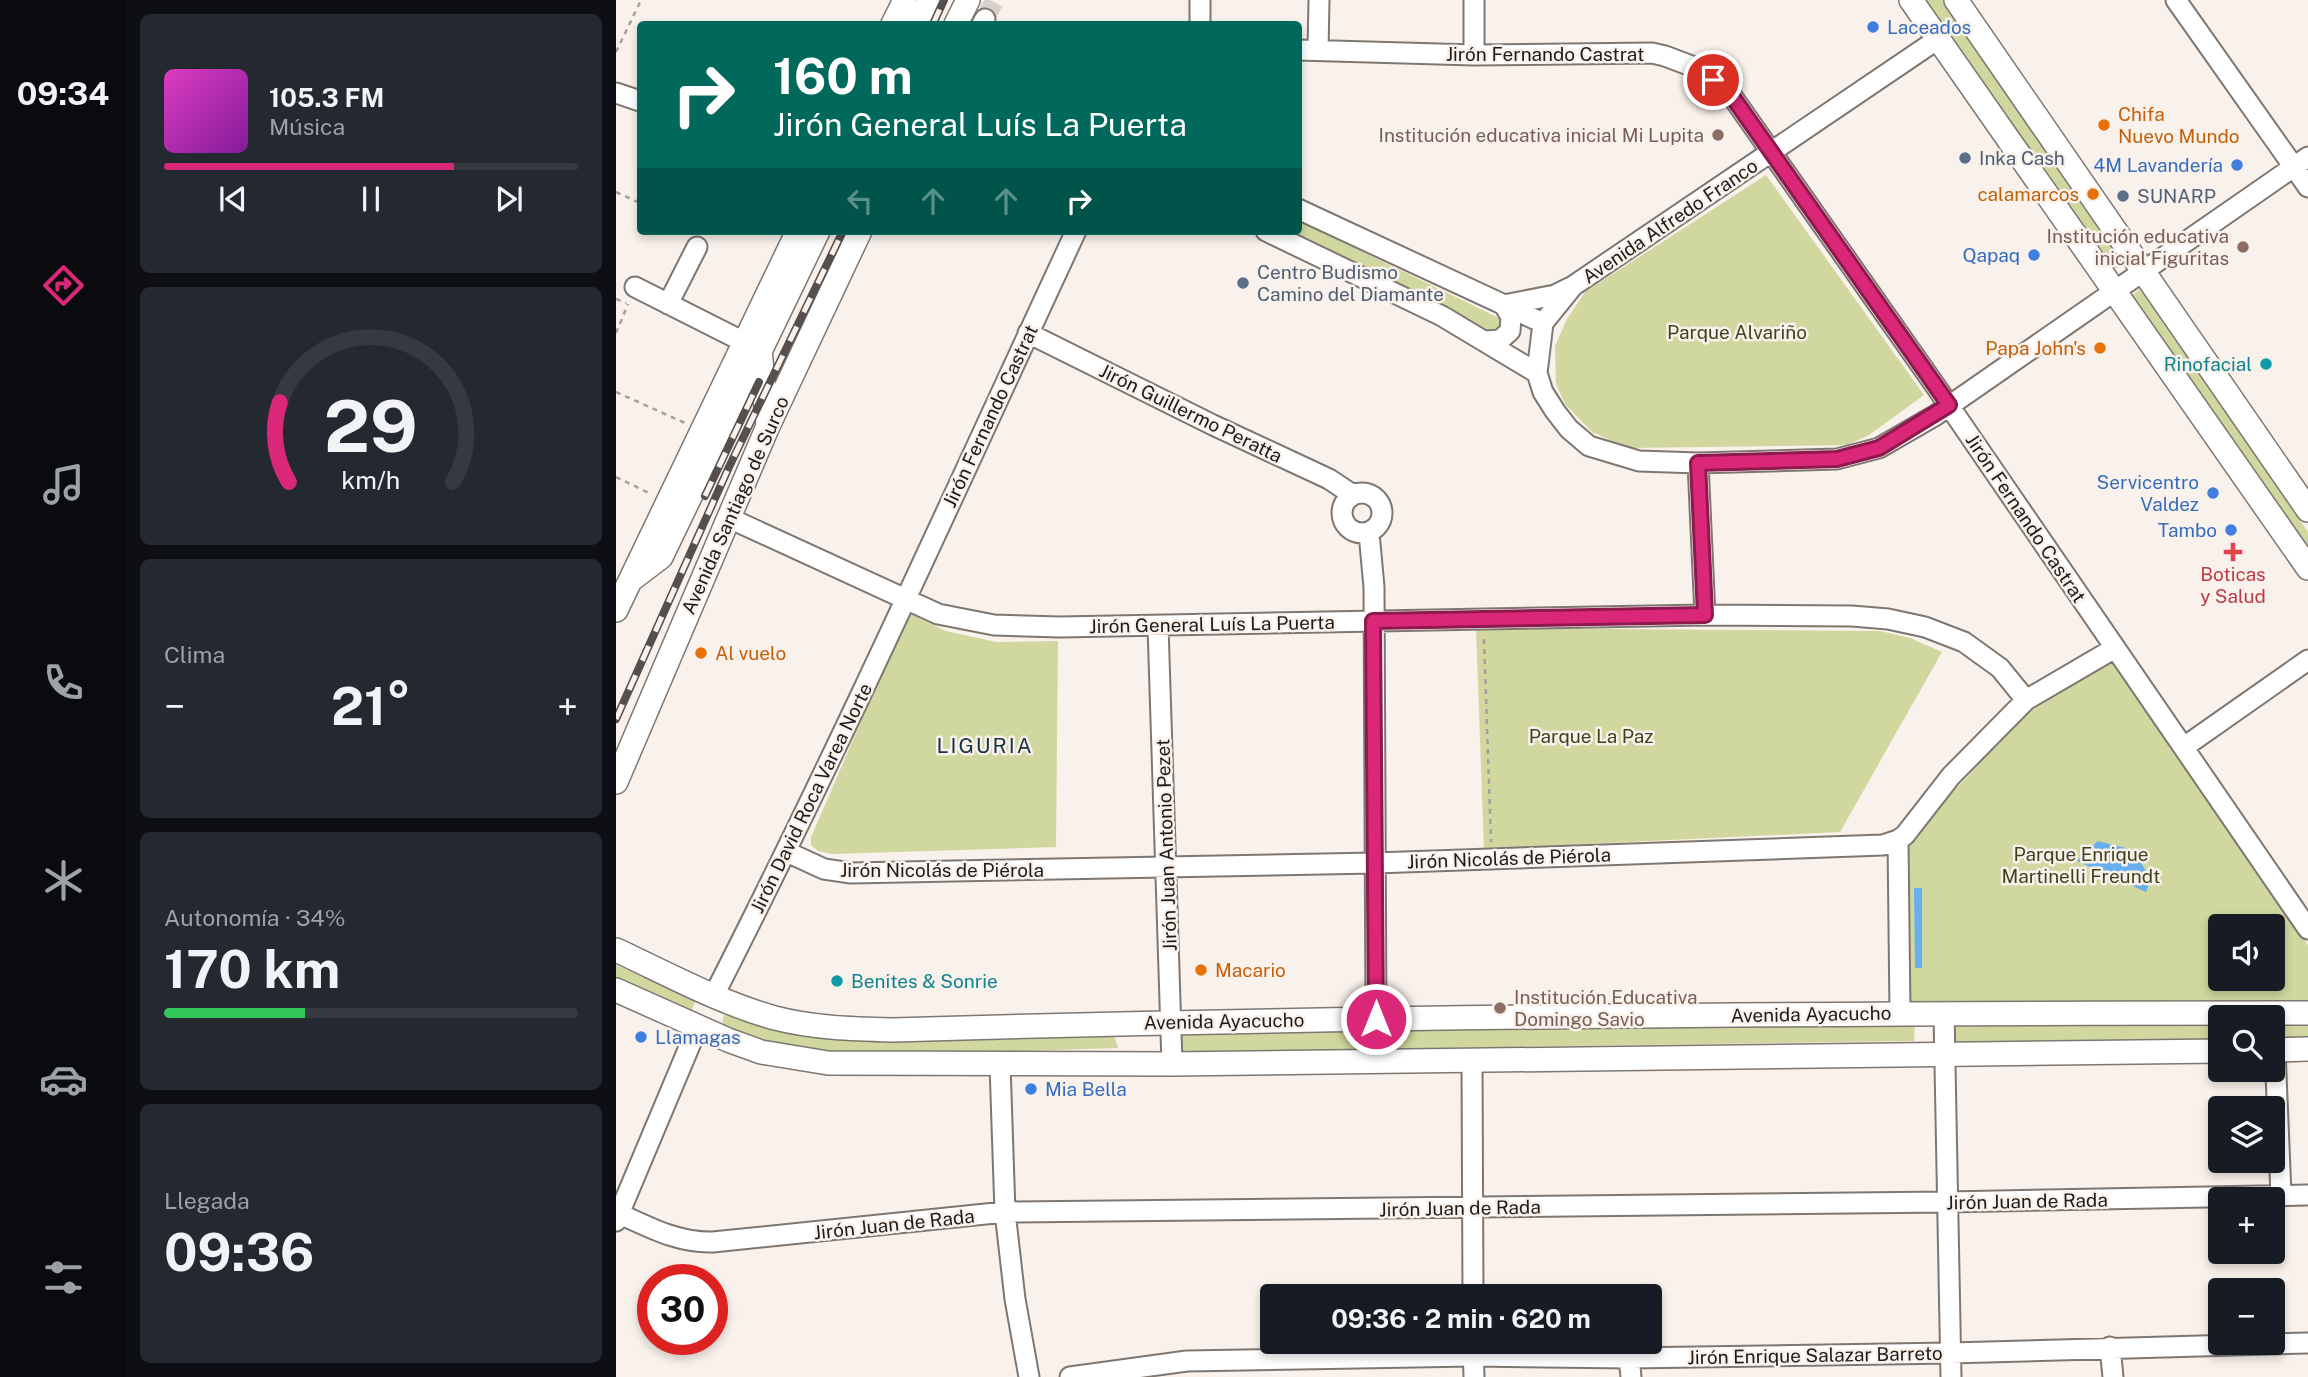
<!DOCTYPE html>
<html lang="es">
<head>
<meta charset="utf-8">
<style>
	body { margin:0; font-family:"Public Sans",sans-serif; background:#242831; color:#f1f3f6; height:100vh; display:flex; flex-direction:column; font-size:26px; white-space:nowrap }
	* { box-sizing:border-box; margin:0 }
	p { font-size:23px; color:#9ea1a6 }
	.icon { flex:none; width:38px; height:38px; fill:none; stroke:currentColor; stroke-width:2; stroke-linecap:round; stroke-linejoin:round }
	.map { position:relative; flex:1; overflow:hidden }
	.details { display:flex; flex-direction:column; gap:14px; padding:14px; background:#0d0f14; width:490px }
	.details>* { flex:none }
	.banner { position:absolute; left:21px; top:21px; width:665px; height:214px; border-radius:7px; box-shadow:0 4px 10px #0003; background:#00695c; color:#fff; overflow:hidden }
	.fabs { position:absolute; left:1592px; top:914px; display:grid; gap:14px }
	.fabs a { display:grid; place-items:center; width:77px; height:77px; border-radius:7px; background:#171b24; box-shadow:0 4px 10px #0003; font-size:35px }
	.speed { position:absolute; left:21px; top:1264px; display:flex; gap:14px; font-size:35px; font-weight:700; text-align:center }
	.speed>* { display:grid; place-content:center; width:91px; height:91px; border-radius:50%; background:#171b24; box-shadow:0 4px 10px #0003; line-height:1 }
	.speed .limit { border:10px solid #d22; background:#fff; color:#111 }
	.pin { position:absolute; display:grid; place-items:center; width:60px; height:60px; color:#fff; margin:-30px; border:4px solid #fff; border-radius:50%; box-shadow:0 2px 7px #0007 }
	.me { position:absolute; width:77px; margin:-38px; rotate:0deg; stroke-linejoin:round; filter:drop-shadow(0 0 5px #0008) }
	.turn { display:flex; align-items:center; gap:24px; height:147px; padding:0 21px; font-size:32px }
	.turn .icon { width:91px; height:91px; stroke-width:2.5 }
	.turn b { display:block; font-size:49px; line-height:60px }
	.lanes { display:flex; align-items:center; height:66px; padding:0 21px; background:#0003; justify-content:center; gap:35px; direction:ltr }
	.lanes .off { opacity:.35 }
	.big { font-size:52px; font-weight:700; line-height:1.1 }
	.details .card { flex:1; display:flex; flex-direction:column; justify-content:center; gap:10px; min-width:0; padding:0 24px; border-radius:10px; background:#242831 }
	.details .dial { align-items:center; gap:0 }
	.dial svg { height:182px; overflow:visible; fill:none; stroke:#363941; stroke-width:7; stroke-linecap:round; text-anchor:middle }
	.dial text { fill:#f1f3f6; stroke:none }
	.song { display:flex; align-items:center; gap:21px }
	.cover { width:84px; height:84px; border-radius:10px; background:linear-gradient(135deg,hsl(310 70% 55%),hsl(290 70% 35%)) }
	.played { height:7px; border-radius:4px; background:linear-gradient(90deg,#db2777 70%,#363941 70%) }
	.keys { display:flex; justify-content:space-around; direction:ltr }
	.heat { display:flex; justify-content:space-between; align-items:center; font-size:38px; direction:ltr }
	.charge { height:10px; border-radius:5px; background:linear-gradient(90deg,#34c759 34%,#363941 0) }
	.trip { position:absolute; left:644px; top:1284px; width:402px; height:70px; border-radius:7px; background:#171b24; box-shadow:0 4px 10px #0003; font-weight:700; line-height:70px; text-align:center }
	main { display:flex; flex:1; min-height:0 }
	.menu { display:flex; flex-direction:column; width:126px; justify-content:space-around; align-items:center; background:#090b0e; color:#9ea1a6 }
	.menu .icon { width:49px; height:49px }
	.menu .active { color:#db2777 }
	.menu b { font-size:32px; color:#f1f3f6 }
	.map>svg:first-child { display:block }
</style>
</head>
<body>
<main>
<nav class="menu">
<b>09:34</b>
<svg class="icon active" aria-label="directions" viewBox="0 0 24 24"><path d="M12 3l9 9-9 9-9-9zM9 14v-3h6M13 9l2 2-2 2"/></svg>
<svg class="icon" aria-label="music" viewBox="0 0 24 24"><path d="M9 18V5l10-2v13"/><circle cx="6" cy="18" r="3"/><circle cx="16" cy="16" r="3"/></svg>
<svg class="icon" aria-label="phone" viewBox="0 0 24 24"><path d="M5 4h4l2 5-3 2q2 4 5 5l2-3 5 2v4C11 20 4 13 5 4z"/></svg>
<svg class="icon" aria-label="climate" viewBox="0 0 24 24"><path d="M12 3v18M4 7l16 10M4 17L20 7"/></svg>
<svg class="icon" aria-label="car" viewBox="0 0 24 24"><path d="M5 17H2v-5l4-1 3-4h7l3 4 3 1v5h-3M9 17h6M6 11h13"/><circle cx="7" cy="17" r="2"/><circle cx="17" cy="17" r="2"/></svg>
<svg class="icon" aria-label="filters" viewBox="0 0 24 24"><path d="M4 7h16M4 17h16"/><circle cx="9" cy="7" r="2"/><circle cx="15" cy="17" r="2"/></svg>
</nav>
<section class="details">
<div class="card">
<div class="song"><i class="cover"></i><div><b>105.3 FM</b><p>Música</p></div></div>
<div class="played"></div>
<div class="keys"><svg class="icon" aria-label="previous" viewBox="0 0 24 24"><path d="M18 5L8 12l10 7zM5 5v14"/></svg><svg class="icon" aria-label="pause" viewBox="0 0 24 24"><path d="M8 5v14M16 5v14"/></svg><svg class="icon" aria-label="next" viewBox="0 0 24 24"><path d="M6 5l10 7-10 7zM19 5v14"/></svg></div>
</div>
<div class="card dial"><svg viewBox="0 0 100 80">
<path d="M14 69A42 42 0 1 1 86 69"/>
<path d="M14 69A42 42 0 0 1 10 34" stroke="#db2777"/>
<text x="50" y="56" font-size="32" font-weight="700">29</text>
<text x="50" y="72" font-size="11">km/h</text>
</svg></div>
<div class="card"><p>Clima</p>
<div class="heat"><a>−</a><b class="big">21°</b><a>+</a></div>
</div>
<div class="card"><p>Autonomía · 34%</p><b class="big">170 km</b><div class="charge"></div></div>
<div class="card"><p>Llegada</p><b class="big">09:36</b></div>
</section>
<div class="map">
<svg width="1692" height="1377" viewBox="0 0 1692 1377">
	<rect width="100%" height="100%" fill="#f9f1eb"/>
	<path fill="#d0d79f" fill-rule="evenodd" d="M1308,0H1328L1345,22L1506,262L1496,272Z
		M1150,175L1308,395L1253,435L1231,445L1012,448L976,432L949,404L940,384L939,346L951,319L969,292Z
		M683,221L887,320L888,327L872,336L661,231H682Z
		M1524,289L1692,532V560L1510,300Z
		M292,613L330,631L380,642L442,641L440,847L216,854L202,851L195,845V837Z
		M860,628L1264,631L1294,638L1326,652L1224,832L868,849Z
		M1497,657L1692,945V1007L1275,1008L1277,854L1355,773L1411,707ZM1605,926H1657V978H1605Z
		M0,965L80,998L76,1010L0,979Z
		M1328,1013H1692V1048L1657,1050V1017H1605V1051L1328,1055Z
		M108,1015L207,1034L497,1032L502,1048L244,1056L156,1046L105,1027Z
		M1299,1022L1298,1041L562,1052L561,1031Z"/>
	<path fill="#67afee" d="M1482,841L1517,850L1535,879L1530,892L1461,861Z
		M1298,888H1306V968H1299Z"/>
	<g fill="none" stroke-linecap="round" stroke-linejoin="round">
		<path stroke="#d8d1cb" stroke-width="19" stroke-dasharray="19 10" stroke-linecap="butt" d="M369,19L379,0"/>
		<g stroke="#7e7771" stroke-width="23">
			<path id="minor" d="M858,0V55
				M1560,0L1692,187
				M366,24L369,19
				M584,24V0
				M1322,39L957,286L927,323L921,373L927,392L939,411L953,429L973,446L1023,461L1082,463L1221,459L1263,448L1320,415L1692,157
				M682,50L858,55L1036,53L1049,56L1078,67L1097,80L1118,99L1323,391L1692,929
				M702,50L703,0
				M0,93L24,101
				M682,209L927,323
				M650,231L826,316L921,373
				M19,287L130,343
				M52,304L81,247
				M412,333L597,425L713,479L737,495
				M870,341L884,340L894,331L895,317L888,305L939,295L953,288
				M1082,463L1089,615
				M726 513a20 20 0 1 1 40 0a20 20 0 1 1-40 0Z
				M113,518L322,614L378,625L444,627L1089,615L1236,616L1272,619L1309,627L1348,642L1384,668L1410,700
				M753,533L758,587L760,1019
				M542,626L556,1064
				M1568,747L1692,660
				M1282,840L1284,1013
				M171,852L208,869L235,873L759,863L1267,845L1282,840L1289,835L1335,776L1410,700L1499,648
				M98,995C226,744 341,487 460,231
				M1328,1013L1335,1377
				M1659,1050L1665,1195
				M856,1060L857,1297
				M384,1065L389,1212L399,1299L413,1377
				M4,1214C35,1228 62,1243 97,1242L389,1212L1331,1202L1692,1195
				M0,1221L82,1026
				M857,1342L858,1377
				M1494,1347L1497,1377
				M1013,1358L1015,1377
				M454,1377L571,1361L857,1356L1013,1358L1334,1353L1692,1343"/>
		</g>
		<g stroke="#7e7771" stroke-width="26">
			<path id="major" d="M1295,0L1692,568
				M1340,0L1692,510
				M277,24L289,0
				M302,24L314,0
				M340,24L352,0
				M144,351L152,426
				M16,579L45,557L202,231
				M0,610L182,231
				M0,782L152,426L244,231
				M0,950C52,974 104,1003 159,1018C197,1028 238,1029 277,1030C749,1016 1220,1013 1692,1013
				M0,990L112,1040L145,1052L212,1063L556,1064L1605,1051
				M1657,1050L1692,1049"/>
		</g>
		<path stroke="#a6a09c" stroke-width="2.5" stroke-dasharray="5 5" stroke-linecap="butt" d="M0,52L25,0
			M0,192L24,203
			M0,299L10,303
			M0,333L12,304
			M0,392L69,423
			M0,477L33,493
			M868,639L875,842"/>
		<use href="#minor" stroke="#fff" stroke-width="19"/>
		<use href="#major" stroke="#fff" stroke-width="23"/>
		<g stroke="#55504d" stroke-width="8">
			<path id="rail" d="M317,24L328,0
				M89,496L143,382
				M0,719L113,467L227,231"/>
		</g>
		<use href="#rail" stroke="#f9f1eb" stroke-width="5" stroke-dasharray="16" stroke-linecap="butt"/>
	</g>
	<g fill="none" stroke-linecap="round" stroke-linejoin="round">
		<g stroke="#8e194d" stroke-width="18">
			<path id="route" d="M760,1019L757,621L1089,615L1082,463L1221,459L1263,448L1333,405L1118,99L1097,80"/>
		</g>
		<use href="#route" stroke="#db2777" stroke-width="12"/>
	</g>
	<g fill="#3f7fe0" stroke="#f9f1eb" stroke-width="2.5">
		<circle cx="1257" cy="27" r="7"/>
		<circle cx="1621" cy="165" r="7"/>
		<circle cx="1418" cy="255" r="7"/>
		<circle cx="1597" cy="493" r="7"/>
		<circle cx="1615" cy="530" r="7"/>
		<circle cx="25" cy="1037" r="7"/>
		<circle cx="415" cy="1089" r="7"/>
	</g>
	<g fill="#e8710a" stroke="#f9f1eb" stroke-width="2.5">
		<circle cx="1488" cy="125" r="7"/>
		<circle cx="1477" cy="194" r="7"/>
		<circle cx="1484" cy="348" r="7"/>
		<circle cx="85" cy="653" r="7"/>
		<circle cx="585" cy="970" r="7"/>
	</g>
	<g fill="#8d6e63" stroke="#f9f1eb" stroke-width="2.5">
		<circle cx="1102" cy="135" r="7"/>
		<circle cx="1627" cy="247" r="7"/>
		<circle cx="884" cy="1008" r="7"/>
	</g>
	<g fill="#5c6f8a" stroke="#f9f1eb" stroke-width="2.5">
		<circle cx="1349" cy="158" r="7"/>
		<circle cx="1507" cy="196" r="7"/>
		<circle cx="627" cy="283" r="7"/>
	</g>
	<g fill="#0f9aa8" stroke="#f9f1eb" stroke-width="2.5">
		<circle cx="1650" cy="364" r="7"/>
		<circle cx="221" cy="981" r="7"/>
	</g>
	<path fill="#e0444e" stroke="#f9f1eb" stroke-width="2.5" d="M1613.5 541.5h7v7h7v7h-7v7h-7v-7h-7v-7h7z"/>
	<g text-anchor="middle" stroke-width="5" stroke-linejoin="round" paint-order="stroke">
		<g font-size="19" fill="#366cbe" stroke="#f9f1eb" text-anchor="end">
			<text x="1271" y="34" text-anchor="start">Laceados</text>
			<text x="1607" y="172">4M Lavandería</text>
			<text x="1404" y="262">Qapaq</text>
			<text x="1583" y="489">Servicentro<tspan x="1583" dy="22">Valdez</tspan></text>
			<text x="1601" y="537">Tambo</text>
			<text x="39" y="1044" text-anchor="start">Llamagas</text>
			<text x="429" y="1096" text-anchor="start">Mia Bella</text>
		</g>
		<g font-size="19" fill="#1d1a18" stroke="#f9f1eb">
			<text x="929" y="61">Jirón Fernando Castrat</text>
			<text transform="translate(1054 221) rotate(-34)" y="7">Avenida Alfredo Franco</text>
			<text transform="translate(575 413) rotate(26)" y="7">Jirón Guillermo Peratta</text>
			<text transform="translate(374 416) rotate(-65)" y="7">Jirón Fernando Castrat</text>
			<text transform="translate(119 505) rotate(-66)" y="7">Avenida Santiago de Surco</text>
			<text transform="translate(1410 518) rotate(56)" y="7">Jirón Fernando Castrat</text>
			<text transform="translate(596 624) rotate(-1)" y="7">Jirón General Luís La Puerta</text>
			<text transform="translate(195 798) rotate(-64)" y="7">Jirón David Roca Varea Norte</text>
			<text transform="translate(550 845) rotate(-92)" y="7">Jirón Juan Antonio Pezet</text>
			<text transform="translate(893 858) rotate(-2)" y="7">Jirón Nicolás de Piérola</text>
			<text x="326" y="877">Jirón Nicolás de Piérola</text>
			<text transform="translate(1195 1014) rotate(-1)" y="7">Avenida Ayacucho</text>
			<text transform="translate(608 1021) rotate(-1)" y="7">Avenida Ayacucho</text>
			<text transform="translate(1411 1201) rotate(-1)" y="7">Jirón Juan de Rada</text>
			<text transform="translate(844 1208) rotate(-1)" y="7">Jirón Juan de Rada</text>
			<text transform="translate(278 1224) rotate(-6)" y="7">Jirón Juan de Rada</text>
			<text transform="translate(1199 1355) rotate(-1)" y="7">Jirón Enrique Salazar Barreto</text>
		</g>
		<g font-size="19" fill="#c56008" stroke="#f9f1eb" text-anchor="start">
			<text x="1502" y="121">Chifa<tspan x="1502" dy="22">Nuevo Mundo</tspan></text>
			<text x="1463" y="201" text-anchor="end">calamarcos</text>
			<text x="1470" y="355" text-anchor="end">Papa John's</text>
			<text x="99" y="660">Al vuelo</text>
			<text x="599" y="977">Macario</text>
		</g>
		<g font-size="19" fill="#785e54" stroke="#f9f1eb" text-anchor="end">
			<text x="1088" y="142">Institución educativa inicial Mi Lupita</text>
			<text x="1613" y="243">Institución educativa<tspan x="1613" dy="22">inicial Figuritas</tspan></text>
			<text x="898" y="1004" text-anchor="start">Institución Educativa<tspan x="898" dy="22">Domingo Savio</tspan></text>
		</g>
		<g font-size="19" fill="#4e5e75" stroke="#f9f1eb" text-anchor="start">
			<text x="1363" y="165">Inka Cash</text>
			<text x="1521" y="203">SUNARP</text>
			<text x="641" y="279">Centro Budismo<tspan x="641" dy="22">Camino del Diamante</tspan></text>
		</g>
		<g font-size="19" fill="#3f421b" stroke="#f9f1eb">
			<text x="1121" y="339">Parque Alvariño</text>
			<text x="975" y="743">Parque La Paz</text>
			<text x="1465" y="861">Parque Enrique<tspan x="1465" dy="22">Martinelli Freundt</tspan></text>
		</g>
		<g font-size="19" fill="#0d838f" stroke="#f9f1eb" text-anchor="end">
			<text x="1636" y="371">Rinofacial</text>
			<text x="235" y="988" text-anchor="start">Benites &amp; Sonrie</text>
		</g>
		<g font-size="19" fill="#be3a42" stroke="#f9f1eb">
			<text x="1617" y="581">Boticas<tspan x="1617" dy="22">y Salud</tspan></text>
		</g>
		<g font-size="21" letter-spacing="2" fill="#15313d" stroke="#f9f1eb">
			<text x="369" y="753">LIGURIA</text>
		</g>
	</g>
</svg>
<div class="fabs">
<a><svg class="icon" aria-label="sound" viewBox="0 0 24 24"><path d="M4 9h4l5-4v14l-5-4H4zM17 9q2 3 0 6"/></svg></a>
<a><svg class="icon" aria-label="search" viewBox="0 0 24 24"><circle cx="10" cy="10" r="6"/><path d="M15 15l6 6"/></svg></a>
<a><svg class="icon" aria-label="layers" viewBox="0 0 24 24"><path d="M12 4l9 5-9 5-9-5zM3 14l9 5 9-5"/></svg></a>
<a>+</a>
<a>−</a>
</div>
<div class="speed"><div class="limit">30</div></div>
<div class="pin" style="left:1097px;top:80px;background:#d93025"><svg class="icon" aria-label="arrive" viewBox="0 0 24 24"><path d="M6 21V4h12l-3 4 3 4H6"/></svg></div>
<svg class="me" style="left:760px;top:1019px" viewBox="-20 -20 40 40"><circle r="17" fill="#db2777" stroke="#fff" stroke-width="3"/><path d="M0-11L8 9 0 5-8 9z" fill="#fff"/></svg>
<div class="trip">09:36 · 2 min · 620 m</div>
<div class="banner">
<div class="turn"><svg class="icon" aria-label="right" viewBox="0 0 24 24"><path d="M7 20v-9h11M14 6l5 5-5 5"/></svg><div><b>160 m</b>Jirón General Luís La Puerta</div></div>
<div class="lanes"><svg class="icon off" aria-label="left" viewBox="0 0 24 24"><path d="M17 20v-9H6M10 6l-5 5 5 5"/></svg><svg class="icon off" aria-label="ahead" viewBox="0 0 24 24"><path d="M12 20V5M6 11l6-6 6 6"/></svg><svg class="icon off" aria-label="ahead" viewBox="0 0 24 24"><path d="M12 20V5M6 11l6-6 6 6"/></svg><svg class="icon" aria-label="right" viewBox="0 0 24 24"><path d="M7 20v-9h11M14 6l5 5-5 5"/></svg></div>
</div>
</div>
</main>
</body>
</html>
